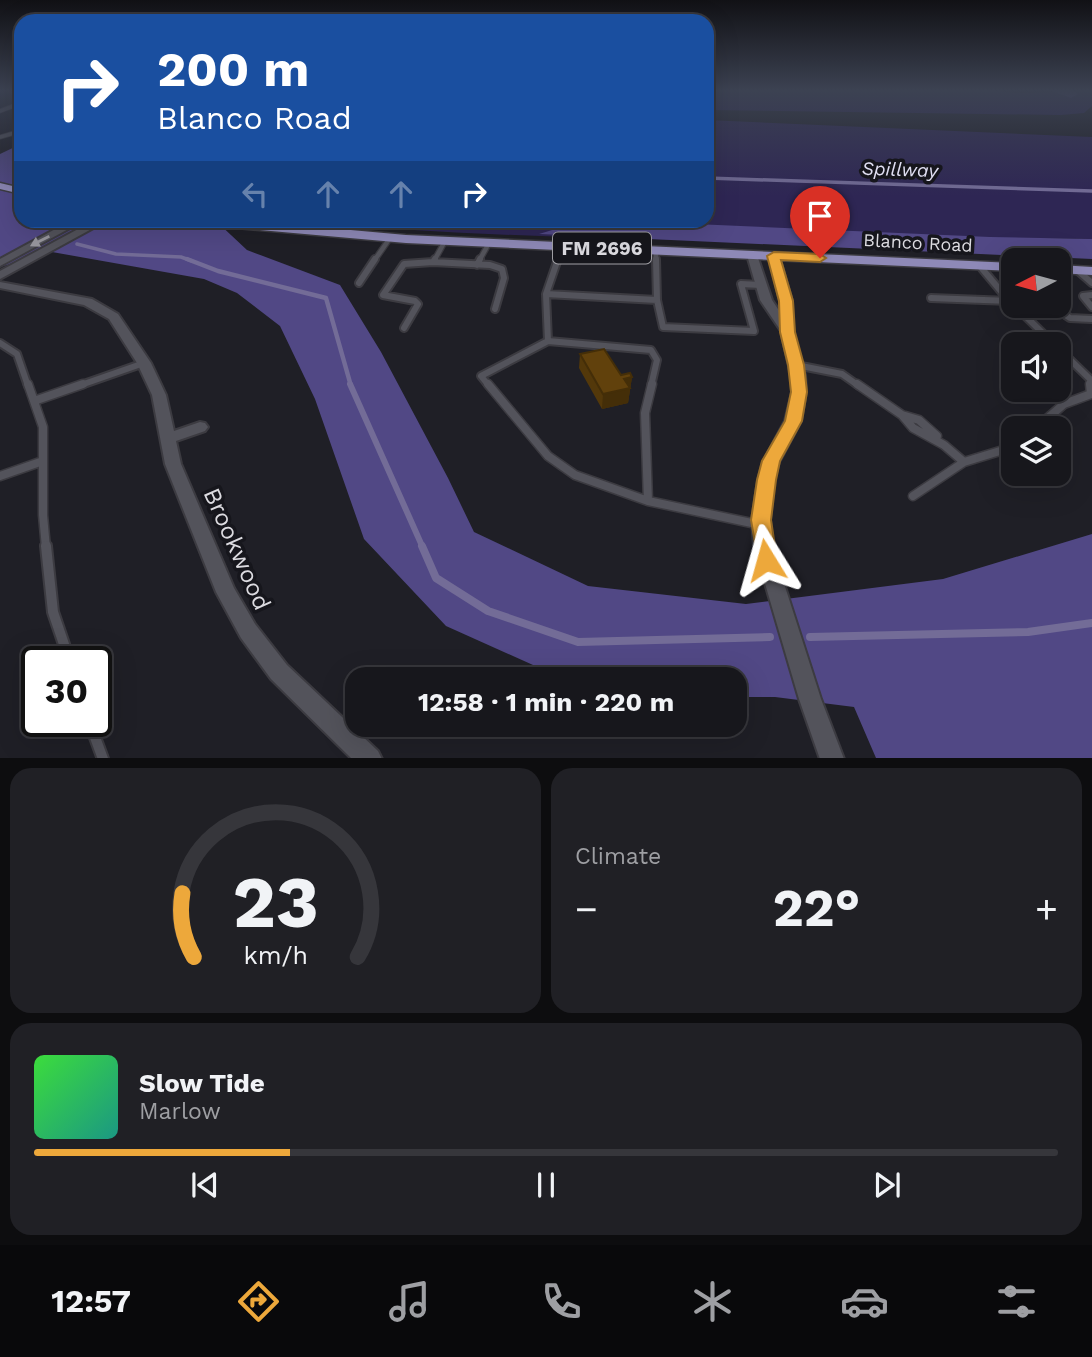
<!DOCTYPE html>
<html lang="en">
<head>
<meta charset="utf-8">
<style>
	body { margin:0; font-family:"Work Sans",sans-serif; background:#202025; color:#f1f3f6; height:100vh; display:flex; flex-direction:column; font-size:26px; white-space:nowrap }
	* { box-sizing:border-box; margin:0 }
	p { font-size:23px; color:#9e9fa3 }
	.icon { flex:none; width:38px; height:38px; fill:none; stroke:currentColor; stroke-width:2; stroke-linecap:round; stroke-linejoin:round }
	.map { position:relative; height:758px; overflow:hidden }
	.sheet { display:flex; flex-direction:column; gap:10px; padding:10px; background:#0d0d0f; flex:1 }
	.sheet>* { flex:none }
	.top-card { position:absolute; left:14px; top:14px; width:700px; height:214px; border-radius:21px; box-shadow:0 7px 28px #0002,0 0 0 2px #36363b; background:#1a4fa0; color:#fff; overflow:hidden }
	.needle { width:46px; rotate:264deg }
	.buttons { position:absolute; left:1001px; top:248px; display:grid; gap:14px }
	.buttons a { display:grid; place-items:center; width:70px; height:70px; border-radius:14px; background:#17171c; box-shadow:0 7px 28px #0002,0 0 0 2px #36363b; font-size:35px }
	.speed { position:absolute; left:21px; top:646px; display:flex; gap:14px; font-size:35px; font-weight:700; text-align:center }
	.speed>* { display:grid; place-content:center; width:91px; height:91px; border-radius:50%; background:#17171c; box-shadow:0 7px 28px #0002,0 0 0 2px #36363b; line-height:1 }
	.speed .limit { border:4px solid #111; border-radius:10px; background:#fff; color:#111 }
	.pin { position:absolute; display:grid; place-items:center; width:60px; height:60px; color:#fff; margin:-72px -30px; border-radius:50% 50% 50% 0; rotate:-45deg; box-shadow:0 0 7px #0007 }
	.pin .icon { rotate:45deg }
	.me { position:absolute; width:77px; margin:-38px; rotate:352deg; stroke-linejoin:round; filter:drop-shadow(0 0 5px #0008) }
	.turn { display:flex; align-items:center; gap:24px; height:147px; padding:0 28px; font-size:32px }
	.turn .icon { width:91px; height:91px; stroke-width:2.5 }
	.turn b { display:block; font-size:49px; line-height:60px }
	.lanes { display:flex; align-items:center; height:66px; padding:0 28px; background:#0003; justify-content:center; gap:35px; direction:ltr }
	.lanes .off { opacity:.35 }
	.big { font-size:52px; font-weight:700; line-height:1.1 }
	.sheet .card { flex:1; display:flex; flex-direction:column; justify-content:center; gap:10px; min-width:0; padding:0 24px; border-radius:21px; background:#202025 }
	.sheet .dial { align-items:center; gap:0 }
	.dial svg { height:182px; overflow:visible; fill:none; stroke:#36363b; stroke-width:7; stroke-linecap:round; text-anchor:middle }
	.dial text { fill:#f1f3f6; stroke:none }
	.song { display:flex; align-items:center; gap:21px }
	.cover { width:84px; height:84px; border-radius:10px; background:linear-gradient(135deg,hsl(120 70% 55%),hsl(170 70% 35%)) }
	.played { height:7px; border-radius:4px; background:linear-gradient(90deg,#eda83b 25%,#36363b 25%) }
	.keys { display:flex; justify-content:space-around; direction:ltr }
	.heat { display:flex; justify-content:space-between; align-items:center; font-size:38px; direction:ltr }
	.sheet .tiles { flex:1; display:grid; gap:10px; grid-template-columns:1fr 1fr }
	.card:last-child { grid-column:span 2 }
	.trip { position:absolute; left:345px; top:667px; width:402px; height:70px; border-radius:21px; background:#17171c; box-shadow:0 7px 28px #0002,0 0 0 2px #36363b; font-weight:700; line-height:70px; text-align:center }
	.tab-bar { display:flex; height:112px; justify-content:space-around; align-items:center; background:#09090b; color:#9e9fa3 }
	.tab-bar .icon { width:49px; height:49px }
	.tab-bar .current { color:#eda83b }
	.tab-bar b { font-size:32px; color:#f1f3f6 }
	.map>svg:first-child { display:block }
</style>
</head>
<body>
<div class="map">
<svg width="1092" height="759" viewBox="0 0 1092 759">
	<rect width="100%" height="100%" fill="#1f1f26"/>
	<path fill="#2e2654" d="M707,90H993C1026,97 1058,90 1092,90V106L1084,113L1061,115L707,110Z
		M707,120L1092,137V239C960,237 827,243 695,240C561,238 426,233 293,221L707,220Z"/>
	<path fill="#514885" d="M21,144V220L216,221L247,250L340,285L381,352L448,478L474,532L588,586L746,604L943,579L1092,534V758H876L854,707L775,697H735V679H577L553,674L446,626L364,539L315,399L280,326L237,293L204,279L52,252L0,267V154Z
		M625,221L990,237L1092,239V259L539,234L582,221Z"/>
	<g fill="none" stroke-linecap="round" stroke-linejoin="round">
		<path stroke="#736c97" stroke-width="3.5" d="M707,178L1092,191
			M77,244L116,254L181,257L192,261"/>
		<path stroke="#736c97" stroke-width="4.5" d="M187,259L218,271L326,298L351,386"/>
		<path stroke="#736c97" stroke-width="6" d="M350,384L423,548"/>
		<path stroke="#736c97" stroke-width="8" d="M422,546L436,578L488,611L578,642L770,637
			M810,637L1028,632L1092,623"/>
		<path fill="#463c78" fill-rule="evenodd" d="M1049,90H1073L1078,94L1071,98Z"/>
		<g stroke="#3c3b41" stroke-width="5">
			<path id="service-far4" d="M0,111L21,103
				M0,137L21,131"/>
		</g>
		<g stroke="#3c3b41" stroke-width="7">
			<path id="service-far3" d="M656,250V261
				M374,261L390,238
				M434,261L445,241
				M479,261L489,243
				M558,261L563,246"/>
		</g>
		<g stroke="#3c3b41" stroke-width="10">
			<path id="service-far2" d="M558,259L546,294L548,341L651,350L657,360L651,386
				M433,262L490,265L502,269L504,278L495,309
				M477,265L480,259
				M979,265L1010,302
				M1077,270L1092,283
				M359,283L375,259
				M546,294L657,300L656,259
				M1092,295L1083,296L1092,307
				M931,298L1010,301
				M657,300L663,327L754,331L741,284L761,285
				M1015,306L1055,345
				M1052,306L1070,318L1092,319
				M404,328L418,304L415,301L383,295L404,264L433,262L435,259
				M0,343L17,354L28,386
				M1059,349L1090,379V386
				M796,365L842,374L859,386
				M78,386L144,363
				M489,386L481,376L548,341"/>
		</g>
		<g stroke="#3c3b41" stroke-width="11">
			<path id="service-far1" d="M28,384L43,427V515L46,548
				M488,384L548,456L575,475L648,501
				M652,384L645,413L648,501L761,525
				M857,384L902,415L919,420L937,436L936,440
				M34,401L83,384
				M902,415L913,428L944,445L964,462L1013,447
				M1035,429L1064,404L1091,394L1090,384
				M0,476L43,461
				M913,496L964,462"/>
		</g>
		<g stroke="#3c3b41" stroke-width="14">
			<path id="service" d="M46,546L53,612L70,662
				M89,721L103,759"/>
		</g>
		<g stroke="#3c3b41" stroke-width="4">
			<path id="minor" d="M72,220H85L0,266V259Z
				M95,220H108L0,279V271Z
				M752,252L757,255L772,300L780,312V301L769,256L774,253L779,256L792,301L793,332L805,375L806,392L801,421L779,462L774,480L770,520L772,546L821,699L844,759H820L799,699L754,546L752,520L758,480L763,462L785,421L792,392L791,375L781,331L760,300L747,255Z
				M0,282L92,299L118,314L151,363L166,395L174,431L200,422L205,423L208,427L205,431L176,441L181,464L234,588L255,624L287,665L378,751L382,759H352L271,679L241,638L216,592L165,464L152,395L137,363L109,319L84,305L0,288Z"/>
		</g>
		<g stroke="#3c3b41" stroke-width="3">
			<path id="primary" d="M0,183L21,188V194L0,189Z
				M186,220H240L406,235L1013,263V271L406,243L192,224Z
				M1059,265L1092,267V275L1059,273Z"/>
		</g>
		<use href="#service-far4" stroke="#53535b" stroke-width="3.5"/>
		<use href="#service-far3" stroke="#53535b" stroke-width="4.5"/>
		<use href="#service-far2" stroke="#53535b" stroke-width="6"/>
		<use href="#service-far1" stroke="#53535b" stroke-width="8"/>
		<use href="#service" stroke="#53535b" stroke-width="10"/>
		<use href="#minor" fill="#53535b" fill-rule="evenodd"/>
		<use href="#primary" fill="#8e89b7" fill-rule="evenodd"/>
	</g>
	<path fill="#53380a" d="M580,354L621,375L632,377L628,403L602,409L579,368Z"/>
	<path fill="#442e08" d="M632,377L628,403L602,409L603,394L624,379Z"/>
	<path fill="#61410c" stroke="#442e08" stroke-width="2" d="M604,349L621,375L630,373L632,377L624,379L630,388L603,394L580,354Z"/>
	<defs><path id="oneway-solid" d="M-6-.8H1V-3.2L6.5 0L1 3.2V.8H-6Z" transform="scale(1.75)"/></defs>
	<use fill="#98979e" href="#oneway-solid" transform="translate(40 241) rotate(153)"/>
	<linearGradient id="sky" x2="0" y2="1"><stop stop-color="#111115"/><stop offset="0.46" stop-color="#3c4252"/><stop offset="1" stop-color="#3c4252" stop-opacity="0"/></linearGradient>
	<rect width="1092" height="196" fill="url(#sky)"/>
	<path fill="#eda83b" stroke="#9a6d26" stroke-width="2" d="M774,252L820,254L826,258L820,262L781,260L793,301L795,332L804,365L807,392L802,421L780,461L776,480L771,520L777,560L774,566L766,569L759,566L751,520L757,480L762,461L785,421L791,392L788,365L780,332L779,301L767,256Z"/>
	<g text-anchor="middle" stroke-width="7" stroke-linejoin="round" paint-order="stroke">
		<g font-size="18" fill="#dcdbe0" stroke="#16161c">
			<text transform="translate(918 243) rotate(3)" y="6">Blanco Road</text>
		</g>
		<g font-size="19" font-style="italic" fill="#e0dff2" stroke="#16161c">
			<text transform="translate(900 169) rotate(2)" y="7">Spillway</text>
		</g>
		<rect fill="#16161c" stroke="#a1a0a5" stroke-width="2" x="553" y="232.5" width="98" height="31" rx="5"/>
		<g font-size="19" font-weight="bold" fill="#dcdbe0">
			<text x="602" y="255">FM 2696</text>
		</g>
		<g font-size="24" fill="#dcdbe0" stroke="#16161c">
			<text transform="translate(237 549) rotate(66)" y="8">Brookwood</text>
		</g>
	</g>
</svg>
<div class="buttons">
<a><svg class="needle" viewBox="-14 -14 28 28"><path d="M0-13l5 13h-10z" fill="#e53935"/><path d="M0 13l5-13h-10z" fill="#9e9fa3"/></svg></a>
<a><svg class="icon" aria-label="sound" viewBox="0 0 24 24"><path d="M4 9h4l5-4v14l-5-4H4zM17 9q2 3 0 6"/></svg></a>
<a><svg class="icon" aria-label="layers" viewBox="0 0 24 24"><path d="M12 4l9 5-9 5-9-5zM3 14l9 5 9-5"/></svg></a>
</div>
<div class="speed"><div class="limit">30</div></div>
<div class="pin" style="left:820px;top:258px;background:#d93025"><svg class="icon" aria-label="arrive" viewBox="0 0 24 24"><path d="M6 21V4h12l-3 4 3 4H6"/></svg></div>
<svg class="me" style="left:766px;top:560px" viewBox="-20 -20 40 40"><path d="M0-17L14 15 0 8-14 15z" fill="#eda83b" stroke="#fff" stroke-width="4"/></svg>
<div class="trip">12:58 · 1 min · 220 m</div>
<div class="top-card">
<div class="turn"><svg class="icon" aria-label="right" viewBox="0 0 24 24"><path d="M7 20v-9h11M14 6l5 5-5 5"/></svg><div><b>200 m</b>Blanco Road</div></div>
<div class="lanes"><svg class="icon off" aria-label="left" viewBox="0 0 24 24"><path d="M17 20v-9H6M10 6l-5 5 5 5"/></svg><svg class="icon off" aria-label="ahead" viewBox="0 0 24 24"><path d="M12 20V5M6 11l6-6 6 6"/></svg><svg class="icon off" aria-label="ahead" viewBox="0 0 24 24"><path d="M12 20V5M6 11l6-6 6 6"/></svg><svg class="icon" aria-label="right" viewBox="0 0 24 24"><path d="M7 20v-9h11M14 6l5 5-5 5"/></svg></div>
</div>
</div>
<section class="sheet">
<div class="tiles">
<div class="card dial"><svg viewBox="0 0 100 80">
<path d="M14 69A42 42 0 1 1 86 69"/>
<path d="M14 69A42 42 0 0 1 9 41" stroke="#eda83b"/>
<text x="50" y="56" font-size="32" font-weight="700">23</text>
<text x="50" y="72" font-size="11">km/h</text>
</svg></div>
<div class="card"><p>Climate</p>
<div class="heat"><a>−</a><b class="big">22°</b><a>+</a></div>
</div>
<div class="card">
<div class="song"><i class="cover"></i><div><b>Slow Tide</b><p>Marlow</p></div></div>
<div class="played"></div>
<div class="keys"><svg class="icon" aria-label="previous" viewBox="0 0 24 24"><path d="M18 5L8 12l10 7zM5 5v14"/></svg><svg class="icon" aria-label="pause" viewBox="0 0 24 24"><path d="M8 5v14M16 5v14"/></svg><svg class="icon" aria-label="next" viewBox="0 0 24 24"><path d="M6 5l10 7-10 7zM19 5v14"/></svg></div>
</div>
</div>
</section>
<nav class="tab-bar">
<b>12:57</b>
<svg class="icon current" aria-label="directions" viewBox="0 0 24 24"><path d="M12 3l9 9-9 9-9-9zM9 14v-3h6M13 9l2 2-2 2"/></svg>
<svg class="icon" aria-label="music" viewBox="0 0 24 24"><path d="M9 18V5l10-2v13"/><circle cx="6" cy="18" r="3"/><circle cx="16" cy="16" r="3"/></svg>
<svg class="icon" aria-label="phone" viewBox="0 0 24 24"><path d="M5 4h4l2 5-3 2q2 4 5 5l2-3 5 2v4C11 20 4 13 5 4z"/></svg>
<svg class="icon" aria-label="climate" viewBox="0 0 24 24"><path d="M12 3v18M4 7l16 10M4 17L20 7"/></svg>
<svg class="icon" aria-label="car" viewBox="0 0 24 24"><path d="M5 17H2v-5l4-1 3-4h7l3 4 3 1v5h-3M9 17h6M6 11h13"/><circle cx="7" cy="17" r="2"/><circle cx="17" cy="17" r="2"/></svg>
<svg class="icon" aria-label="filters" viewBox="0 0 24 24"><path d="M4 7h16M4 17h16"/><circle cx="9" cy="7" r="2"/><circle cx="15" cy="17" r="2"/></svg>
</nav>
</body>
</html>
